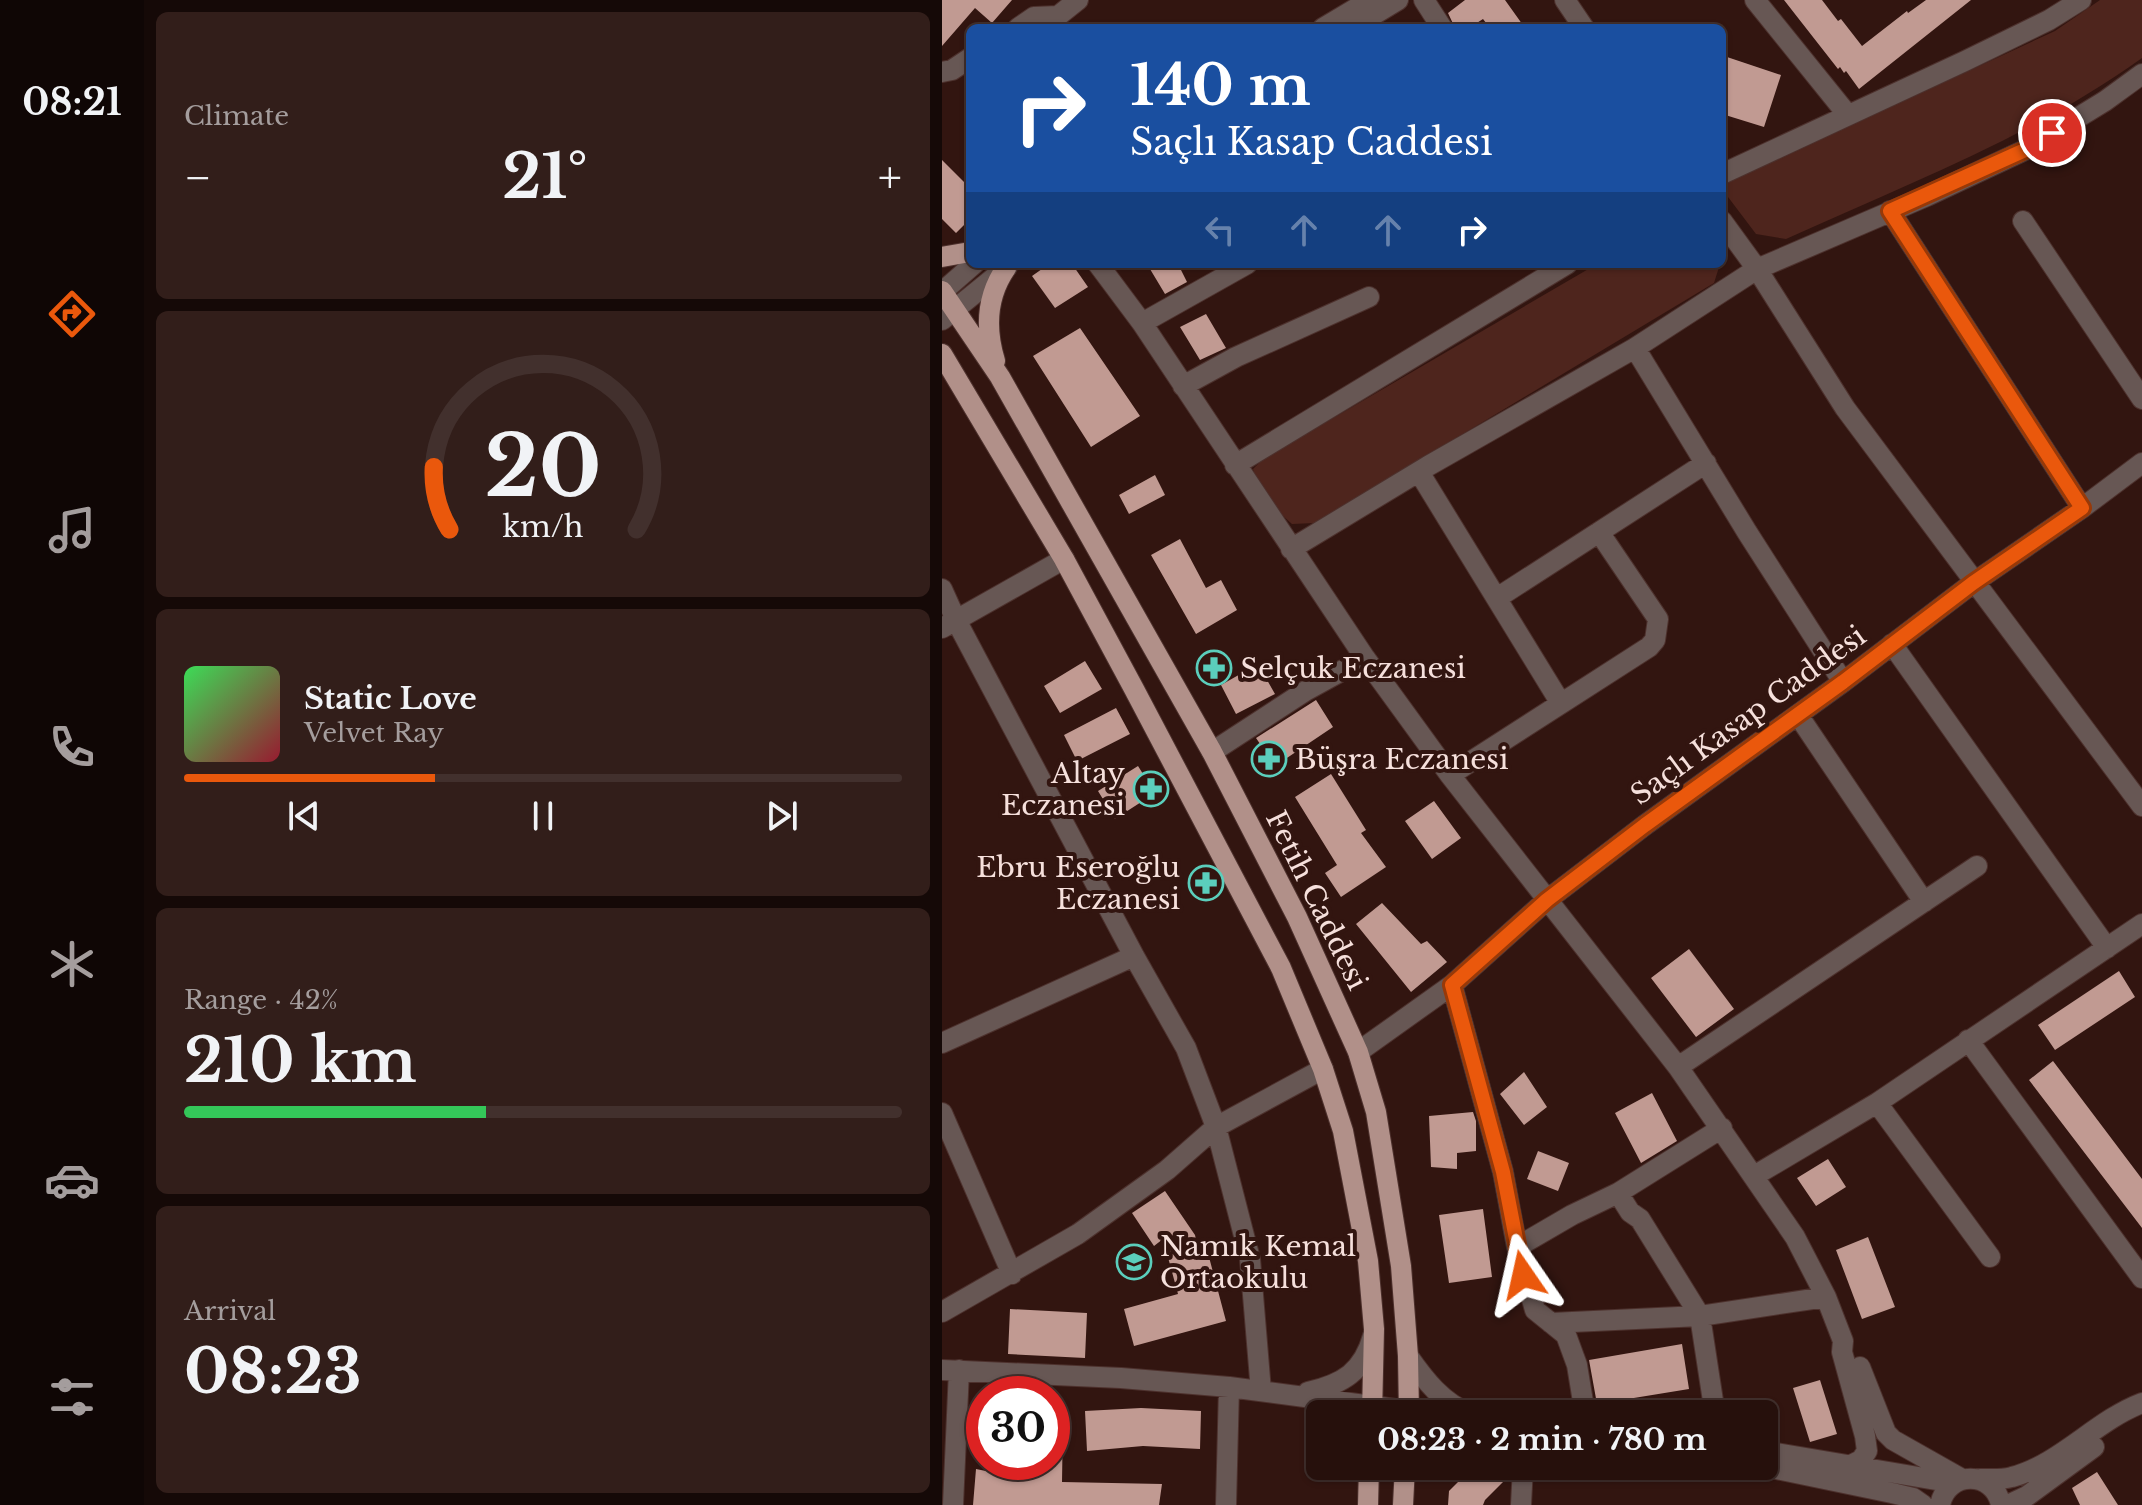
<!DOCTYPE html>
<html lang="en">
<head>
<meta charset="utf-8">
<style>
	body { margin:0; font-family:"Libre Baskerville",serif; background:#321e1a; color:#f1f3f6; height:100vh; display:flex; flex-direction:column; font-size:30px; white-space:nowrap }
	* { box-sizing:border-box; margin:0 }
	p { font-size:26px; color:#a49d9d }
	.icon { flex:none; width:44px; height:44px; fill:none; stroke:currentColor; stroke-width:2; stroke-linecap:round; stroke-linejoin:round }
	.map { position:relative; flex:1; overflow:hidden }
	.side { display:flex; flex-direction:column; gap:12px; padding:12px; background:#150907; width:798px }
	.side>* { flex:none }
	.top-card { position:absolute; left:24px; top:24px; width:760px; height:244px; border-radius:12px; box-shadow:0 2px 6px #0004,0 0 0 2px #42302d; background:#1a4fa0; color:#fff; overflow:hidden }
	.speed { position:absolute; left:24px; top:1376px; display:flex; gap:16px; font-size:40px; font-weight:700; text-align:center }
	.speed>* { display:grid; place-content:center; width:104px; height:104px; border-radius:50%; background:#26100c; box-shadow:0 2px 6px #0004,0 0 0 2px #42302d; line-height:1 }
	.speed .limit { border:12px solid #d22; background:#fff; color:#111 }
	.pin { position:absolute; display:grid; place-items:center; width:68px; height:68px; color:#fff; margin:-34px; border:4px solid #fff; border-radius:50%; box-shadow:0 2px 8px #0007 }
	.me { position:absolute; width:88px; margin:-44px; rotate:349deg; stroke-linejoin:round; filter:drop-shadow(0 0 6px #0008) }
	.turn { display:flex; align-items:center; gap:28px; height:168px; padding:0 32px; font-size:36px }
	.turn .icon { width:104px; height:104px; stroke-width:2.5 }
	.turn b { display:block; font-size:56px; line-height:68px }
	.lanes { display:flex; align-items:center; height:76px; padding:0 32px; background:#0003; justify-content:center; gap:40px; direction:ltr }
	.lanes .off { opacity:.35 }
	.big { font-size:60px; font-weight:700; line-height:1.1 }
	.side .card { flex:1; display:flex; flex-direction:column; justify-content:center; gap:12px; min-width:0; padding:0 28px; border-radius:12px; background:#321e1a }
	.side .dial { align-items:center; gap:0 }
	.dial svg { height:208px; overflow:visible; fill:none; stroke:#42302d; stroke-width:7; stroke-linecap:round; text-anchor:middle }
	.dial text { fill:#f1f3f6; stroke:none }
	.song { display:flex; align-items:center; gap:24px }
	.cover { width:96px; height:96px; border-radius:12px; background:linear-gradient(135deg,hsl(130 70% 55%),hsl(350 70% 35%)) }
	.played { height:8px; border-radius:4px; background:linear-gradient(90deg,#ea580c 35%,#42302d 35%) }
	.keys { display:flex; justify-content:space-around; direction:ltr }
	.heat { display:flex; justify-content:space-between; align-items:center; font-size:44px; direction:ltr }
	.charge { height:12px; border-radius:6px; background:linear-gradient(90deg,#34c759 42%,#42302d 0) }
	.trip { position:absolute; left:364px; top:1400px; width:472px; height:80px; border-radius:12px; background:#26100c; box-shadow:0 2px 6px #0004,0 0 0 2px #42302d; font-weight:700; line-height:80px; text-align:center }
	main { display:flex; flex:1; min-height:0 }
	.tab-bar { display:flex; flex-direction:column; width:144px; justify-content:space-around; align-items:center; background:#0f0605; color:#a49d9d }
	.tab-bar .icon { width:56px; height:56px }
	.tab-bar .active { color:#ea580c }
	.tab-bar b { font-size:36px; color:#f1f3f6 }
	.map>svg:first-child { display:block }
</style>
</head>
<body>
<main>
<nav class="tab-bar">
<b>08:21</b>
<svg class="icon active" aria-label="directions" viewBox="0 0 24 24"><path d="M12 3l9 9-9 9-9-9zM9 14v-3h6M13 9l2 2-2 2"/></svg>
<svg class="icon" aria-label="music" viewBox="0 0 24 24"><path d="M9 18V5l10-2v13"/><circle cx="6" cy="18" r="3"/><circle cx="16" cy="16" r="3"/></svg>
<svg class="icon" aria-label="phone" viewBox="0 0 24 24"><path d="M5 4h4l2 5-3 2q2 4 5 5l2-3 5 2v4C11 20 4 13 5 4z"/></svg>
<svg class="icon" aria-label="climate" viewBox="0 0 24 24"><path d="M12 3v18M4 7l16 10M4 17L20 7"/></svg>
<svg class="icon" aria-label="car" viewBox="0 0 24 24"><path d="M5 17H2v-5l4-1 3-4h7l3 4 3 1v5h-3M9 17h6M6 11h13"/><circle cx="7" cy="17" r="2"/><circle cx="17" cy="17" r="2"/></svg>
<svg class="icon" aria-label="filters" viewBox="0 0 24 24"><path d="M4 7h16M4 17h16"/><circle cx="9" cy="7" r="2"/><circle cx="15" cy="17" r="2"/></svg>
</nav>
<section class="side">
<div class="card"><p>Climate</p>
<div class="heat"><a>−</a><b class="big">21°</b><a>+</a></div>
</div>
<div class="card dial"><svg viewBox="0 0 100 80">
<path d="M14 69A42 42 0 1 1 86 69"/>
<path d="M14 69A42 42 0 0 1 8 45" stroke="#ea580c"/>
<text x="50" y="56" font-size="32" font-weight="700">20</text>
<text x="50" y="72" font-size="11">km/h</text>
</svg></div>
<div class="card">
<div class="song"><i class="cover"></i><div><b>Static Love</b><p>Velvet Ray</p></div></div>
<div class="played"></div>
<div class="keys"><svg class="icon" aria-label="previous" viewBox="0 0 24 24"><path d="M18 5L8 12l10 7zM5 5v14"/></svg><svg class="icon" aria-label="pause" viewBox="0 0 24 24"><path d="M8 5v14M16 5v14"/></svg><svg class="icon" aria-label="next" viewBox="0 0 24 24"><path d="M6 5l10 7-10 7zM19 5v14"/></svg></div>
</div>
<div class="card"><p>Range · 42%</p><b class="big">210 km</b><div class="charge"></div></div>
<div class="card"><p>Arrival</p><b class="big">08:23</b></div>
</section>
<div class="map">
<svg width="1200" height="1505" viewBox="0 0 1200 1505">
	<rect width="100%" height="100%" fill="#321510"/>
	<path fill="#4e251d" d="M1158,0H1200V58C1092,136 964,184 844,239L814,234L783,193L786,182L1113,31Z
		M655,264H778L772,283L373,523L350,524C332,508 318,494 311,469L321,459Z"/>
	<path fill="#c19a92" d="M0,0H70L50,23L33,8L0,46Z
		M523,0H563L583,28H548L541,19L527,28H513L506,13Z
		M842,0H880L896,21L899,19L920,46L965,11L966,13L984,0H1029L917,89L904,71L902,73L898,67L896,69Z
		M785,57L839,75L822,127L780,114V72Z
		M0,160L28,188V219L14,233L0,219Z
		M107,264H130L146,287L113,308L90,276Z
		M205,264H236L245,282L223,294Z
		M264,314L284,348L258,360L238,327Z
		M138,328L198,416L149,447L91,356Z
		M213,475L223,495L187,514L177,495Z
		M238,539L264,588L279,580L295,610L254,634L209,555Z
		M143,661L160,689L118,713L102,686Z
		M316,664L333,694L294,714L279,685Z
		M374,700L391,727L333,766L314,738Z
		M174,708L188,734L135,761L122,735Z
		M196,766L213,793L173,819L156,791Z
		M389,774L424,830L419,833L444,867L399,897L383,873L395,865L353,797Z
		M492,801L519,838L490,859L463,821Z
		M440,903L479,944L485,941L505,962L469,992L414,924Z
		M747,949L792,1009L754,1037L709,978Z
		M1177,971L1193,997L1113,1050L1096,1025Z
		M1111,1061L1200,1179V1228L1087,1080Z
		M582,1072L605,1107L582,1125L558,1094Z
		M710,1093L735,1141L699,1163L673,1113Z
		M531,1112L534,1121V1151L515,1153V1169L489,1167L487,1116Z
		M596,1151L627,1163L616,1191L585,1179Z
		M886,1159L904,1187L874,1206L855,1178Z
		M223,1191L253,1235L255,1244L263,1242L284,1321L192,1346L182,1309L236,1294L221,1239L212,1246L190,1213Z
		M541,1209L550,1277L507,1283L497,1215Z
		M926,1237L953,1307L920,1319L894,1250Z
		M68,1309L145,1313L143,1358L66,1354Z
		M740,1344L747,1389L655,1404L647,1360Z
		M878,1380L895,1434L868,1442L851,1388Z
		M199,1408L259,1411L258,1449L201,1446L145,1451L143,1411Z
		M110,1418H121L120,1482L220,1484L217,1505H31L34,1469L79,1478L80,1462H110Z
		M532,1466H562L568,1472L567,1476L543,1500L541,1505H506L507,1491Z
		M1155,1472L1176,1505H1138L1130,1488Z"/>
	<g fill="none" stroke-linecap="round" stroke-linejoin="round">
		<g stroke="#4d312d" stroke-width="22">
			<path id="minor" d="M482,0L500,28
				M623,0L642,28
				M813,0L905,114
				M76,28L92,17L116,16L136,0
				M381,28L428,0
				M410,28L456,0
				M0,72L10,70L28,58
				M780,174L1023,61L1107,20L1139,0
				M948,211L1140,508
				M780,221L815,269L903,408L1200,806
				M1081,221L1200,399
				M156,264L200,323L423,658L508,775L736,1067L853,1237L884,1297L901,1341L900,1352L923,1436L925,1451L919,1460L909,1465
				M0,292L32,264
				M0,320L65,267
				M200,323L305,264
				M693,348L805,532L901,682
				M241,386L294,357L427,297
				M293,465L625,264
				M477,472L618,702
				M349,549L486,466L693,348L815,269L985,196L1083,150L1163,101L1200,74
				M0,589L14,620L192,956L244,1048L274,1127L308,1259L319,1391
				M555,598L764,463
				M0,628L122,559
				M950,644L1165,948
				M856,715L982,902
				M270,752L365,690L423,658
				M508,775L707,647L713,640L716,619L657,532
				M510,985L561,1172L575,1247
				M1026,1040L1200,1278
				M0,1043L192,956
				M416,1052L510,985L605,900L703,825L901,682L1031,583L1140,508L1200,463
				M736,1067L1035,866
				M935,1103L1048,1257
				M0,1113L70,1274
				M812,1176L935,1103L1200,924
				M676,1193L688,1212L698,1219L758,1316L773,1414
				M0,1312L136,1234L225,1170L274,1127L381,1069
				M609,1323L758,1316L884,1297
				M466,1356C482,1379 501,1404 529,1414
				M918,1367L944,1433L951,1440L1020,1479
				M0,1370L179,1378L287,1387L491,1414
				M366,1392C401,1384 421,1372 431,1336
				M643,1414L635,1365L624,1335L593,1310L575,1247L630,1215L676,1193L780,1128
				M822,1451L1012,1483
				M820,1466L950,1493L971,1498L981,1505
				M1038,1479C1048,1479 1060,1480 1070,1477C1119,1464 1153,1421 1200,1403
				M11,1505L17,1370
				M284,1505L287,1387
				M579,1505L581,1466
				M998,1505C1005,1470 1052,1470 1059,1505
				M1066,1505L1085,1496L1152,1447"/>
		</g>
		<g stroke="#4d312d" stroke-width="22">
			<path id="major" d="M0,257L28,252
				M0,291L58,377L270,752L355,917L416,1052L434,1112L459,1266L466,1356L467,1414
				M0,354L122,559L192,689L339,968L381,1069L401,1131L426,1261L432,1329L430,1414
				M53,361C43,328 44,297 64,268
				M426,1505L427,1466
				M461,1505L463,1466"/>
		</g>
		<use href="#minor" stroke="#675754" stroke-width="20"/>
		<use href="#major" stroke="#b19089" stroke-width="20"/>
	</g>
	<g fill="none" stroke-linecap="round" stroke-linejoin="round">
		<g stroke="#983908" stroke-width="20">
			<path id="route" d="M581,1275L561,1172L510,985L605,900L703,825L901,682L1031,583L1140,508L948,211L1083,150L1110,133"/>
		</g>
		<use href="#route" stroke="#ea580c" stroke-width="14"/>
	</g>
	<defs>
		<g id="pharmacy-ring" transform="scale(1.8)"><circle r="9.5" fill="#321510" stroke="#5bcebc" stroke-width="1.5"/><path d="M-2-6h4v4h4v4h-4v4h-4v-4h-4v-4h4Z" fill="#5bcebc"/></g>
		<g id="school-ring" transform="scale(1.8)"><circle r="9.5" fill="#321510" stroke="#5bcebc" stroke-width="1.5"/><path d="M0-5L7-2L0 1L-7-2ZM-4 1L0 2.5L4 1V4Q0 6-4 4Z" fill="#5bcebc"/></g>
	</defs>
	<g fill-rule="evenodd">
		<use href="#pharmacy-ring" x="272" y="668"/>
		<use href="#pharmacy-ring" x="327" y="759"/>
		<use href="#pharmacy-ring" x="209" y="789"/>
		<use href="#pharmacy-ring" x="264" y="883"/>
		<use href="#school-ring" x="192" y="1262"/>
	</g>
	<g text-anchor="middle" stroke-width="8" stroke-linejoin="round" paint-order="stroke">
		<g font-size="28" fill="#f6e0dc" stroke="#321510" text-anchor="start">
			<text x="298" y="678">Selçuk Eczanesi</text>
			<text x="353" y="769">Büşra Eczanesi</text>
			<text x="183" y="783" text-anchor="end">Altay<tspan x="183" dy="32">Eczanesi</tspan></text>
			<text x="238" y="877" text-anchor="end">Ebru Eseroğlu<tspan x="238" dy="32">Eczanesi</tspan></text>
			<text x="218" y="1256">Namık Kemal<tspan x="218" dy="32">Ortaokulu</tspan></text>
		</g>
		<g font-size="28" fill="#f6e0dc" stroke="#321510">
			<text transform="translate(806 715) rotate(-36)" y="10">Saçlı Kasap Caddesi</text>
			<text transform="translate(375 900) rotate(64)" y="10">Fetih Caddesi</text>
		</g>
	</g>
</svg>
<div class="speed"><div class="limit">30</div></div>
<div class="pin" style="left:1110px;top:133px;background:#d93025"><svg class="icon" aria-label="arrive" viewBox="0 0 24 24"><path d="M6 21V4h12l-3 4 3 4H6"/></svg></div>
<svg class="me" style="left:581px;top:1275px" viewBox="-20 -20 40 40"><path d="M0-17L14 15 0 8-14 15z" fill="#ea580c" stroke="#fff" stroke-width="4"/></svg>
<div class="trip">08:23 · 2 min · 780 m</div>
<div class="top-card">
<div class="turn"><svg class="icon" aria-label="right" viewBox="0 0 24 24"><path d="M7 20v-9h11M14 6l5 5-5 5"/></svg><div><b>140 m</b>Saçlı Kasap Caddesi</div></div>
<div class="lanes"><svg class="icon off" aria-label="left" viewBox="0 0 24 24"><path d="M17 20v-9H6M10 6l-5 5 5 5"/></svg><svg class="icon off" aria-label="ahead" viewBox="0 0 24 24"><path d="M12 20V5M6 11l6-6 6 6"/></svg><svg class="icon off" aria-label="ahead" viewBox="0 0 24 24"><path d="M12 20V5M6 11l6-6 6 6"/></svg><svg class="icon" aria-label="right" viewBox="0 0 24 24"><path d="M7 20v-9h11M14 6l5 5-5 5"/></svg></div>
</div>
</div>
</main>
</body>
</html>
